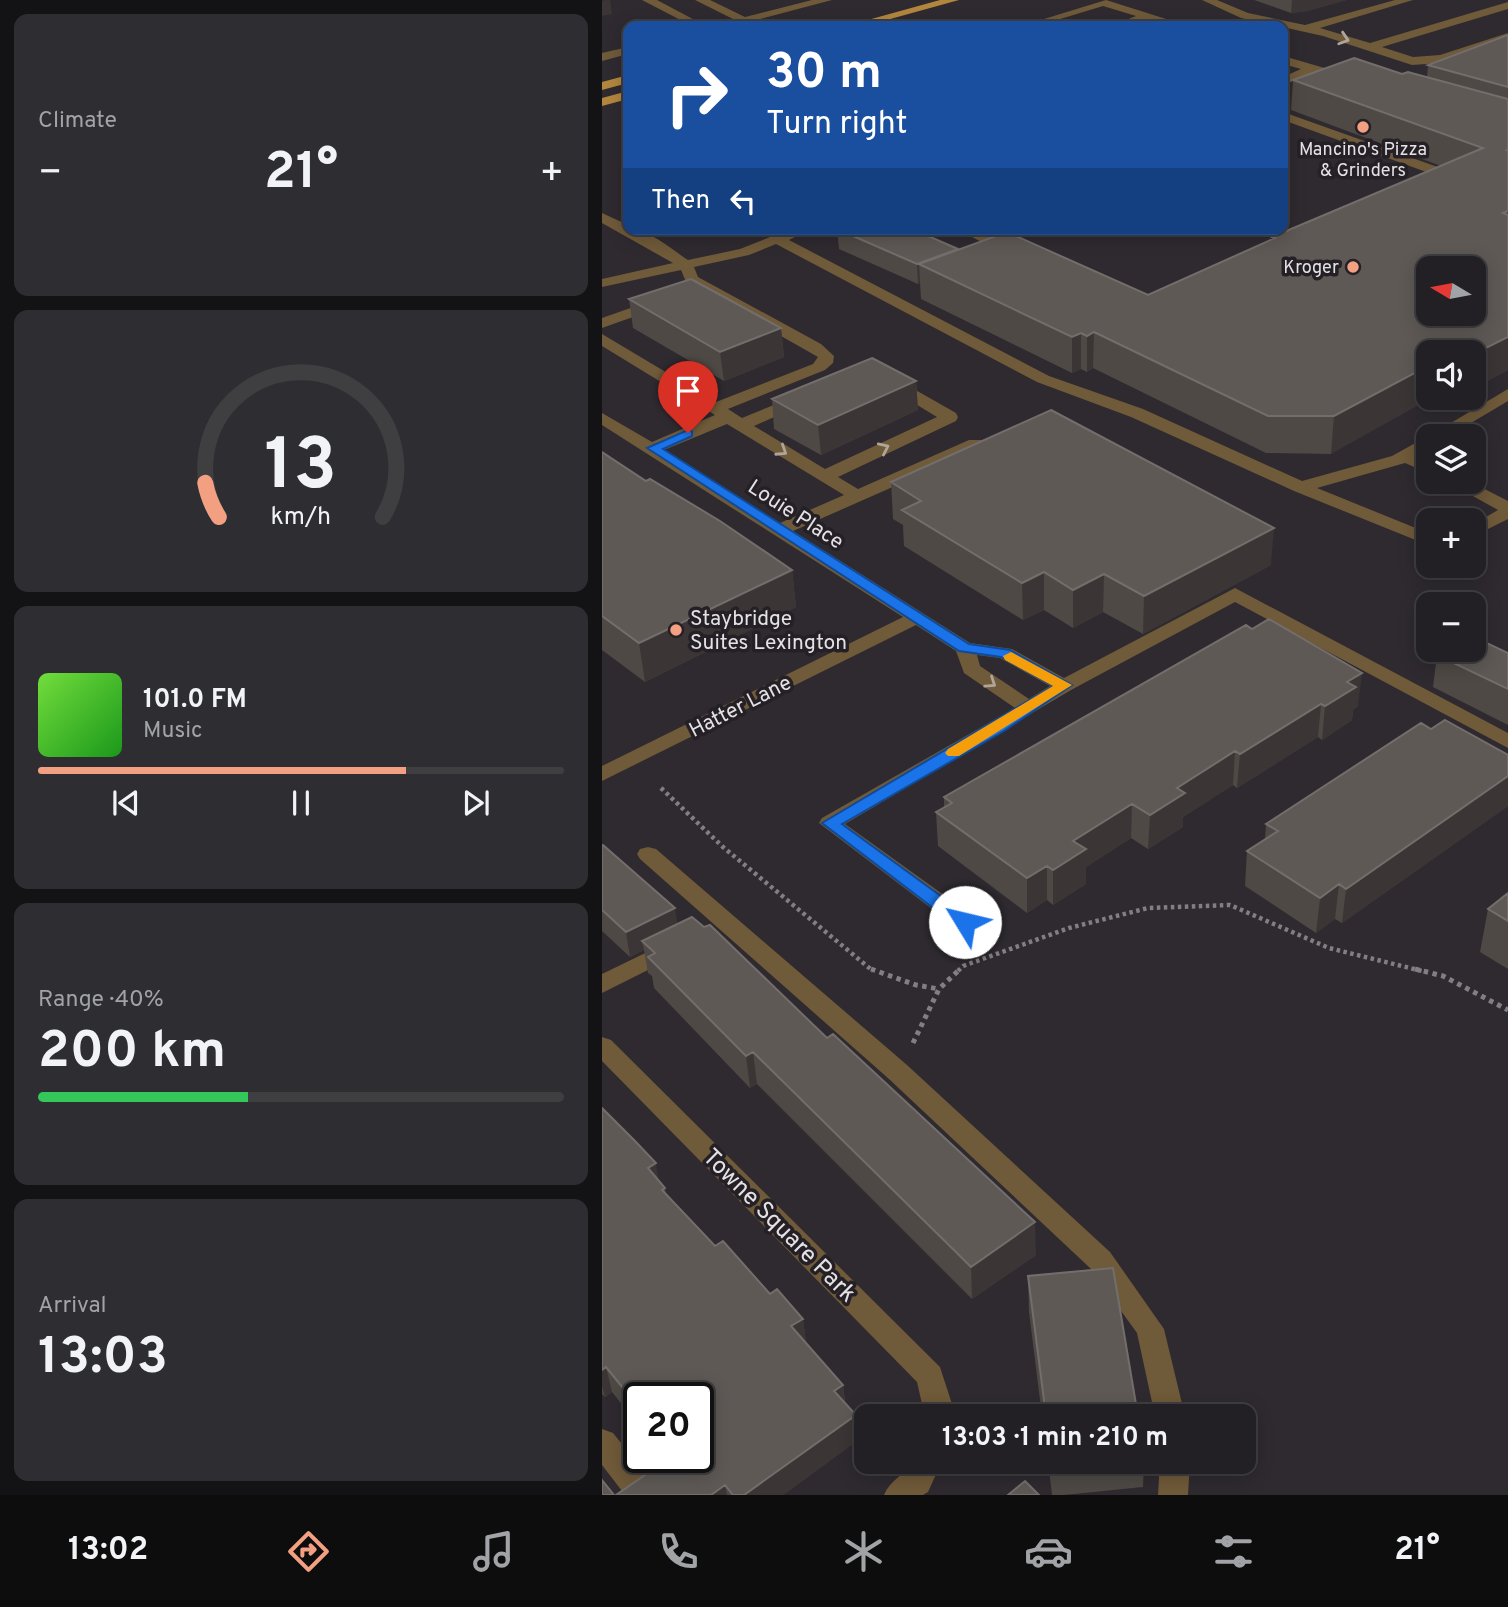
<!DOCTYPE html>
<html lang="en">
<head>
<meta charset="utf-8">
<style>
	body { margin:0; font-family:Overpass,sans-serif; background:#2e2d31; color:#f1f3f6; height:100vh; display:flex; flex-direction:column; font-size:26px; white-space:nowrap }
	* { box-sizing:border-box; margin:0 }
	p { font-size:23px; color:#a2a3a6 }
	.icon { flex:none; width:38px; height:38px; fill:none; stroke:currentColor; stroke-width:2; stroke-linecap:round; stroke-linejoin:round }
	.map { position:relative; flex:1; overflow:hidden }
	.details { display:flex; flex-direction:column; gap:14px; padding:14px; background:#131214; width:602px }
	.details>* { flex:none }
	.banner { position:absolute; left:21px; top:21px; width:665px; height:214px; border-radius:14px; box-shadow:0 4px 18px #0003,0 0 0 2px #3f3e41; background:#1a4fa0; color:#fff; overflow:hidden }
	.needle { width:46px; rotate:280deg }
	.fabs { position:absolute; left:814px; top:256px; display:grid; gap:14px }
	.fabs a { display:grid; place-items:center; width:70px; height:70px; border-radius:14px; background:#222024; box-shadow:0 4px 18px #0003,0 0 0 2px #3f3e41; font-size:35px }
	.speed { position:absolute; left:21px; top:1382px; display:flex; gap:14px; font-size:35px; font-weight:700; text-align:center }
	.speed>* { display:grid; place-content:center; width:91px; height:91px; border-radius:50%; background:#222024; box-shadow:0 4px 18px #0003,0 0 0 2px #3f3e41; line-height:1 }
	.speed .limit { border:4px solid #111; border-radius:10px; background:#fff; color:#111 }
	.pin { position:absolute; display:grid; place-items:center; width:60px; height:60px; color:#fff; margin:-72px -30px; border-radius:50% 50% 50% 0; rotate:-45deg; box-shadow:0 0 7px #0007 }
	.pin .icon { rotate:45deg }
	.me { position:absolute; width:77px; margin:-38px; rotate:306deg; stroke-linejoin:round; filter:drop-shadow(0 0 5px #0008) }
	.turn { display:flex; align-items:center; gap:24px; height:147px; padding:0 28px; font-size:32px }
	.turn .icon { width:91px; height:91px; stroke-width:2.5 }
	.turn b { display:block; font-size:49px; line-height:60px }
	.then { display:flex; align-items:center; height:66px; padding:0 28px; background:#0003; gap:14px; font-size:26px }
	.big { font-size:52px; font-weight:700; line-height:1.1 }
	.details .card { flex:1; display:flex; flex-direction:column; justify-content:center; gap:10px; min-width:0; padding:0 24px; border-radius:14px; background:#2e2d31 }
	.details .dial { align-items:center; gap:0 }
	.dial svg { height:182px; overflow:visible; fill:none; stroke:#3f3e41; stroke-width:7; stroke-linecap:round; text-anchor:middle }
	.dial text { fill:#f1f3f6; stroke:none }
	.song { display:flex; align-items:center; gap:21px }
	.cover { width:84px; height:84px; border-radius:10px; background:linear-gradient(135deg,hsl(100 70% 55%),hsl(120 70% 35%)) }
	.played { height:7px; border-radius:4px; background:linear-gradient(90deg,#f2a081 70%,#3f3e41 70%) }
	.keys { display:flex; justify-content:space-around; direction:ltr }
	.heat { display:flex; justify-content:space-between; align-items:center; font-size:38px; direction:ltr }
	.charge { height:10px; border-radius:5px; background:linear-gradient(90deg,#34c759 40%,#3f3e41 0) }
	.trip { position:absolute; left:252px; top:1404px; width:402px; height:70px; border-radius:14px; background:#222024; box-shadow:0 4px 18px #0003,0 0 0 2px #3f3e41; font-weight:700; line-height:70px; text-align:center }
	.tab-bar { display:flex; height:112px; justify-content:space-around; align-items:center; background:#0e0d0e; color:#a2a3a6 }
	.tab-bar .icon { width:49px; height:49px }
	.tab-bar .selected { color:#f2a081 }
	.tab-bar b { font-size:32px; color:#f1f3f6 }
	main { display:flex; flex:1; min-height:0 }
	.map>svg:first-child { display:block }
</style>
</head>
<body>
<main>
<section class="details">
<div class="card"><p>Climate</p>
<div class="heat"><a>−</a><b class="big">21°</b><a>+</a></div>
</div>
<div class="card dial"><svg viewBox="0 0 100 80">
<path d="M14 69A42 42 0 1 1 86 69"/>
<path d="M14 69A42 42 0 0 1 8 54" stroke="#f2a081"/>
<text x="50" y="56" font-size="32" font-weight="700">13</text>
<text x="50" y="72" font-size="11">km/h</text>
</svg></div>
<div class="card">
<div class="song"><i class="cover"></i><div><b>101.0 FM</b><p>Music</p></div></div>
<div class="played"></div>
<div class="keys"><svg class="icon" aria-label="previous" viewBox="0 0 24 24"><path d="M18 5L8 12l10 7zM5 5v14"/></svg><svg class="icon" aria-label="pause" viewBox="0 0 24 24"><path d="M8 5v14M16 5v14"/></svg><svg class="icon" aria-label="next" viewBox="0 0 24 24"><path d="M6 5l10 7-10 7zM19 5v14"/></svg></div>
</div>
<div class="card"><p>Range · 40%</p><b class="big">200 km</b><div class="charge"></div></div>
<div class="card"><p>Arrival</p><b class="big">13:03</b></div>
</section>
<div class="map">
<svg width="906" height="1495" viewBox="0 0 906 1495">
	<rect width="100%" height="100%" fill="#2e2a30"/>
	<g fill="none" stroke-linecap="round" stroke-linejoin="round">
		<path stroke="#827f84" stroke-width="4.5" stroke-dasharray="3.5 3.5" stroke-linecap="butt" d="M59,788L121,847L271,971
			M356,971L361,966L467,928L546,908L628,905L727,948L820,971"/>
		<path stroke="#827f84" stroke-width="5" stroke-dasharray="4.5 4.5" stroke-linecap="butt" d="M269,969L314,985L337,989
			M813,969L841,976L906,1010
			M311,1043L337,989L358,969"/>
		<path fill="#6f5a39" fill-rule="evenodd" d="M40,0H55L104,26H90Z
			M93,0H108L143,17L210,0H230L151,21L150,24L113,26L131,19Z
			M504,0L580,24L582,26C569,27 550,19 543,20C531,22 522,26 509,26L534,16L501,6L455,20L460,26H448L442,19Z
			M600,0H615L646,13L703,25L793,0H811L718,28L768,43L906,2V9L780,47L811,57L838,55L906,33V41L839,63L810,65L721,36L639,18Z
			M26,47V54L0,61V53Z
			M681,56L747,75L749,78L743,82L711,73L681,85V77L699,69L681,64Z
			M681,112L844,170L846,173L827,184H817V178L827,173L681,120Z
			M0,213L26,225V229C47,229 69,249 86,260L138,249L188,229H208L187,240L447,376L541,409L700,481L790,456L826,436V448L815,456L826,461V473L803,463L715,488L826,533V545L692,491L529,417L435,382L174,244L147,255L92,267L96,277L219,344L232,356L231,363L223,370L126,409L140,418L189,398H201L203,401L201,404L152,426L223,469L335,417L284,386L282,383L284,380H296L354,413L356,417L354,421L236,477L256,489L367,440H379L382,444L379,448L191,531L368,643L410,649L462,678L633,588L906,733V748L633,602L469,690L243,824L371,916L375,922L371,928L363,930L355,928L217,823L220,818L413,708L362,673L354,651L314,625L0,781V766L301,617L0,425V413L50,442L113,415L0,346V334L114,402L211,364L216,357L84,282L79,270L0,287V279L71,263L0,223ZM125,424L242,495L178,523L62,450ZM375,655L398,658L448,686L427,699L378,666Z
			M355,229H374L416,252L414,255H404Z
			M54,299L59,301L62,304L59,307L0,328V318Z
			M906,389V401L847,436H827Z
			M844,481H867L906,501V519L872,536V524L896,510Z
			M46,847L54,849L305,1065L508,1252L562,1329L583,1416H553L535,1333L488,1268L287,1079L38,859L35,854L38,849Z
			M70,940L78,942L82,948L78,954L0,993V974Z
			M0,1037L9,1040L338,1367L350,1404L348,1416H318L320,1404L315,1382L0,1061Z
			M0,1429L11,1433L53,1485L57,1495H23L0,1465Z
			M310,1461H340L326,1492L321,1495H282C288,1480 302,1476 310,1461Z
			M558,1461H588L586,1495H556Z"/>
		<path fill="#b2863d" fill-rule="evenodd" d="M338,0H357L263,26H244Z
			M26,75V83L0,90V82Z
			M26,91V99L0,106V98Z"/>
	</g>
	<path fill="#4e4944" d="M652,0H744L705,11L689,13Z
		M906,35V370L872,388V352H826L729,454L664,453L491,368L485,372L479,369L470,373L319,299L318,283L316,284L237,249L235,229L356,250L546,295L670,240V237L839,166L689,110L691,80L800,74L825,77L826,65Z
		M27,299L179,328L182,357L122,381L31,328Z
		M314,381L316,410L219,455L172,429L170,399Z
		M0,452L44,481L190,570L194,607L43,682L0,650Z
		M289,482L669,565L541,634L501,612L471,628L442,610L421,620L302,546L301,525L291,519Z
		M644,625L756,706L751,710L750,720L720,740L716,737L635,788L631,785L581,817V827L546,849L529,838L484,867V884L451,905L445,900L425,913L336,846L334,812L342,807V797Z
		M906,653V725L831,687L835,655Z
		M829,729L906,755V806L740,923L733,919L714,933L643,886L645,851L663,840L664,824Z
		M0,846L76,924L434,1255L370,1299L155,1084L148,1088L52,988L50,976L46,973L42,950L28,957L0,931Z
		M906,893V969L878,952L886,909Z
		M0,1108L63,1188L64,1195L113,1246L168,1294L201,1319L204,1343L241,1385L243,1403L254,1415L256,1440L181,1495H14L54,1472L64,1460L62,1458H96L37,1398V1426L10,1392L3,1397L0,1394Z
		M426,1276L536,1416H440L427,1312Z
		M446,1461H542L541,1487L462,1495H450Z"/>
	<path fill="#3b3535" d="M3,0H8L10,14L0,16V1Z
		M690,0H744L705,11L689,13Z
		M356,249L357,268L317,264L318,283L316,284L315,264Z
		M179,328L182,357L122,381L118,352Z
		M492,332L491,368L485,372V336Z
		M479,333V369L470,373V337Z
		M906,337V370L872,388V354Z
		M826,366V397H831L729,454L732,416Z
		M314,381L316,410L219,455L216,425Z
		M672,528L669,565L541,634L542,596Z
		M190,570L194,607L43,682L37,643Z
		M442,572V610L421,620L420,583Z
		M502,574L501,612L471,628V590Z
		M760,673L756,706L751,710L750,720L720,740L723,706L745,682Z
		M719,704L716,737L635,788L638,754Z
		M633,751L631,785L581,817V827L546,849L548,815L575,788Z
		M906,765V806L740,923L744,889Z
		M530,804L529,838L484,867V884L451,905V870L471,841Z
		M445,866V900L425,913V878Z
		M737,884L733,919L714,933L718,898Z
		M73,908L77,932L40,941L42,950L28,957L24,932Z
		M151,1052L155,1084L148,1088L144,1056Z
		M54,1163L58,1189L46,1168Z
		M433,1222L434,1255L370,1299L369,1267Z
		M201,1319L204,1344L189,1326Z
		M4,1367L10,1392L3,1397L0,1386V1370Z
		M241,1385L243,1410L232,1391Z
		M254,1415L256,1440L181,1495H142Z
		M123,1485L125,1495H109Z"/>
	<path fill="#5e5955" stroke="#736e6c" stroke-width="2" fill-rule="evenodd" d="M906,35V87L826,65Z
		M752,58L800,74L806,72L906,99V149L905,150H906V211L901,213L906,215V337L872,354V352H858L855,350L852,352H826V366L732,416H666L492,332L485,336L479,333L470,337L317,264L405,232L546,295L673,238L670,237L881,148L691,80ZM826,268H872V313H826Z
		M235,229H310L356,249L315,264Z
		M89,279L179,328L118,352L27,299Z
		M270,358L314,381L216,425L170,399Z
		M449,410L672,528L542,596L502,574L471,590L442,572L420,583L300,510L319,501L289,482Z
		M0,452L44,481L48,479L118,521L190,570L37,643L0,616Z
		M667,619L760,673L745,682L754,687L723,706L719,704L638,754L633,751L575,788L583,793L548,815L530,804L471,841L484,849L451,870L445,866L425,878L334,812L350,803L342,797L644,625L650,629Z
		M872,637L906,653V689L835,655L843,649H872Z
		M843,720L906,755V776L744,889L737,884L718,898L645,851L676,831L664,824L819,723L829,729Z
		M1,845L73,908L24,932L0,910V846Z
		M906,893V921L886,909Z
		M90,917L102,927L108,925L225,1038L231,1034L433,1222L369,1267L151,1052L144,1056L46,957L53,953L40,941Z
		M0,1108L32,1140L54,1163L46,1168L63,1188L60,1190L113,1246L121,1241L168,1294L175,1289L201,1319L189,1326L241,1385L232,1391L254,1415L142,1495H131L123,1485L109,1495H14L46,1473L54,1472V1468L66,1458H96V1398H37V1408L4,1367L0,1370Z
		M511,1268L536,1416H444L426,1276Z
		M0,1480L12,1495H0Z
		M423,1481L437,1495H406Z"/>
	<defs><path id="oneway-chevron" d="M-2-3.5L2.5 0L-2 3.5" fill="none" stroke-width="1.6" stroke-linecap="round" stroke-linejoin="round" transform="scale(1.75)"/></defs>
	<g stroke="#afa598">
		<use href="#oneway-chevron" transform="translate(742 39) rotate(18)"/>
		<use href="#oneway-chevron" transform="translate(282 448) rotate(-25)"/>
		<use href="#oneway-chevron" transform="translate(180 451) rotate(33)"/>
		<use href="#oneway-chevron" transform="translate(389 683) rotate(34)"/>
	</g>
	<path fill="#1a73e8" stroke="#114b97" stroke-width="2" d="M86,430L90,431V436L61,449L367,644L408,650L470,685L402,731L240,824L369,918L371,922L369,927H356L220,823L451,686L399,657L357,651L45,448Z"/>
	<path fill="#f59e0b" d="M409,652L470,685L357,756H346L343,753L346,749L451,686L403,660L401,656Z"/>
	<g fill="#f2a081" stroke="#242026" stroke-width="2.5">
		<circle cx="761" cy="127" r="7"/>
		<circle cx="751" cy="267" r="7"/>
		<circle cx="74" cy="630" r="7"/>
	</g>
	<g text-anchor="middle" stroke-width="7" stroke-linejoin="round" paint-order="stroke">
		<g font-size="18" fill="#e4e2e5" stroke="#242026">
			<text x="761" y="155">Mancino's Pizza<tspan x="761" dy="21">&amp; Grinders</tspan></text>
			<text x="737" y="273" text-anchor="end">Kroger</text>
		</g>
		<g font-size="21" fill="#e4e2e5" stroke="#242026">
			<text transform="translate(194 514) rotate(33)" y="7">Louie Place</text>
			<text transform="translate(138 706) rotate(-27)" y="7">Hatter Lane</text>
		</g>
		<g font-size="21" fill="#e4e2e5" stroke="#242026" text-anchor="start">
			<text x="88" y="625">Staybridge<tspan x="88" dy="24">Suites Lexington</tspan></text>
		</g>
		<g font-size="24" fill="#e4e2e5" stroke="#242026">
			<text transform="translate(178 1225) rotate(45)" y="8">Towne Square Park</text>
		</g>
	</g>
</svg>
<div class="fabs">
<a><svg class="needle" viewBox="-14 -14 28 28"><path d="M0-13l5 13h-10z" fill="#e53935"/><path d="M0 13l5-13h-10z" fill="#a2a3a6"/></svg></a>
<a><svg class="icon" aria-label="sound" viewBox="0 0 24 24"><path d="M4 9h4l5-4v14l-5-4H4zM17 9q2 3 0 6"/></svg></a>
<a><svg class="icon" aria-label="layers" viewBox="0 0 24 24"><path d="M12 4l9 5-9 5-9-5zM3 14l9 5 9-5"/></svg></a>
<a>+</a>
<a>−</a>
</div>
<div class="speed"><div class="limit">20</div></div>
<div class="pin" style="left:86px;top:433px;background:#d93025"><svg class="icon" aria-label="arrive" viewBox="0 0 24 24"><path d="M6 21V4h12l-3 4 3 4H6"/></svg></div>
<svg class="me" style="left:363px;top:922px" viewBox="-20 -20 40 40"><circle r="19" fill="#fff"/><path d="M0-13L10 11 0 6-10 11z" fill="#1a73e8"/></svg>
<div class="trip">13:03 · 1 min · 210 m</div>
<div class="banner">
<div class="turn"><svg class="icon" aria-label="right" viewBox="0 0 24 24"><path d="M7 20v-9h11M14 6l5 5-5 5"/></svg><div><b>30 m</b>Turn right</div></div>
<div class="then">Then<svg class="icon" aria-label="left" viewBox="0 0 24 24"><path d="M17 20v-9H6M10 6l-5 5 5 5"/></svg></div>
</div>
</div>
</main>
<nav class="tab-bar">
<b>13:02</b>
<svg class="icon selected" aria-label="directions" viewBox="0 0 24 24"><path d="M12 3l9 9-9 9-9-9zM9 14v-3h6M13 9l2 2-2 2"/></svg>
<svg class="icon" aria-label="music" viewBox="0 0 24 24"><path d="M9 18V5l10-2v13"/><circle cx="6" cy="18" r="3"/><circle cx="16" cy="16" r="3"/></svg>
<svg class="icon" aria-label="phone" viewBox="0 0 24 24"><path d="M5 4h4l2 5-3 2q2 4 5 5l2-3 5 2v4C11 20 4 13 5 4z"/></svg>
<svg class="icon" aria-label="climate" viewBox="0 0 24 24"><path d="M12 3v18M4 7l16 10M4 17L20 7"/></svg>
<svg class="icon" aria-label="car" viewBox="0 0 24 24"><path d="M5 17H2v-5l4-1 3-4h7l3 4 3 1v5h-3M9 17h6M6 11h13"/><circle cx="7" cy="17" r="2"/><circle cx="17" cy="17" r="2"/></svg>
<svg class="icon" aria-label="filters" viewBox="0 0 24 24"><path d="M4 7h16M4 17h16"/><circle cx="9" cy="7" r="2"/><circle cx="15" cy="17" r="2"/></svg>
<b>21°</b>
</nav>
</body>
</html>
